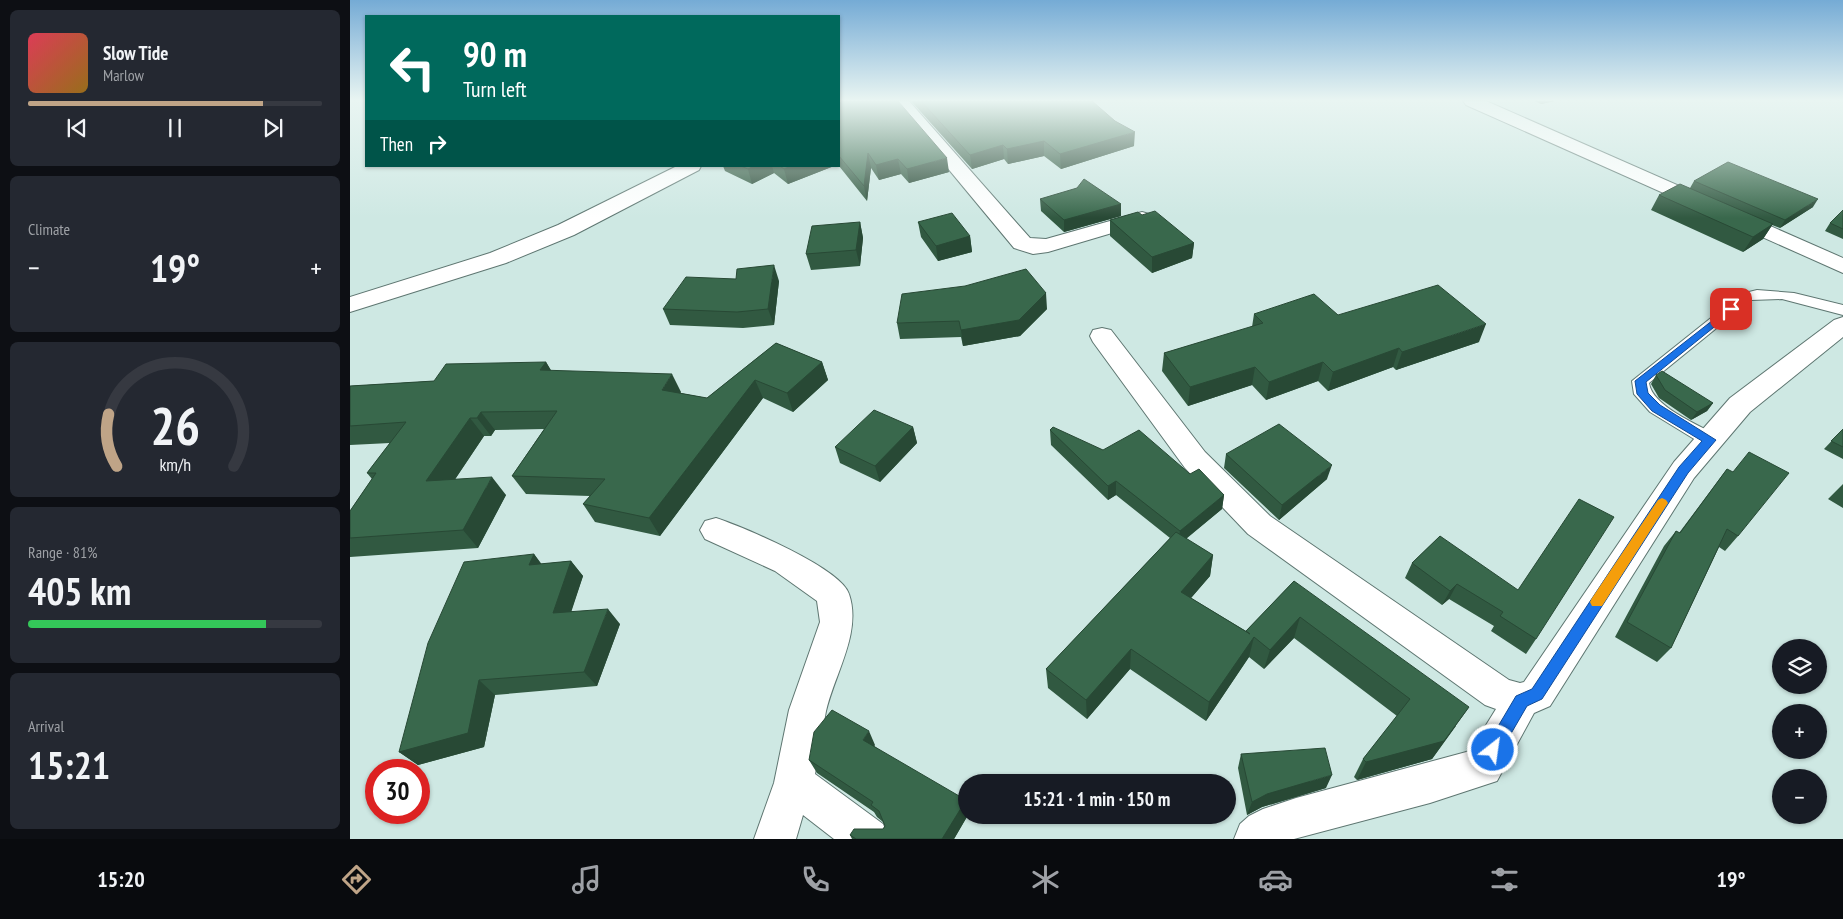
<!DOCTYPE html>
<html lang="en">
<head>
<meta charset="utf-8">
<style>
	body { margin:0; font-family:"PT Sans Narrow",sans-serif; background:#242831; color:#f1f3f6; height:100vh; display:flex; flex-direction:column; font-size:19px; white-space:nowrap }
	* { box-sizing:border-box; margin:0 }
	p { font-size:16px; color:#9ea1a6 }
	.icon { flex:none; width:28px; height:28px; fill:none; stroke:currentColor; stroke-width:2; stroke-linecap:round; stroke-linejoin:round }
	.map { position:relative; flex:1; overflow:hidden }
	.details { display:flex; flex-direction:column; gap:10px; padding:10px; background:#0d0f14; width:350px }
	.details>* { flex:none }
	.guide { position:absolute; left:15px; top:15px; width:475px; height:152px; border-radius:0px; box-shadow:0 1px 4px #0004; background:#00695c; color:#fff; overflow:hidden }
	.controls { position:absolute; left:1422px; top:639px; display:grid; gap:10px }
	.controls a { display:grid; place-items:center; width:55px; height:55px; border-radius:50%; background:#171b24; box-shadow:0 1px 4px #0004; font-size:25px }
	.speed { position:absolute; left:15px; top:759px; display:flex; gap:10px; font-size:25px; font-weight:700; text-align:center }
	.speed>* { display:grid; place-content:center; width:65px; height:65px; border-radius:50%; background:#171b24; box-shadow:0 1px 4px #0004; line-height:1 }
	.speed .limit { border:8px solid #d22; background:#fff; color:#111 }
	.pin { position:absolute; display:grid; place-items:center; width:42px; height:42px; color:#fff; margin:-21px; border-radius:10px; box-shadow:0 2px 8px #0006 }
	.me { position:absolute; width:55px; margin:-28px; rotate:30deg; stroke-linejoin:round; filter:drop-shadow(0 0 4px #0008) }
	.turn { display:flex; align-items:center; gap:18px; height:105px; padding:0 15px; font-size:22px }
	.turn .icon { width:65px; height:65px; stroke-width:2.5 }
	.turn b { display:block; font-size:35px; line-height:42px }
	.then { display:flex; align-items:center; height:48px; padding:0 15px; background:#0003; gap:10px; font-size:19px }
	.big { font-size:38px; font-weight:600; line-height:1.1 }
	.details .card { flex:1; display:flex; flex-direction:column; justify-content:center; gap:8px; min-width:0; padding:0 18px; border-radius:8px; background:#242831 }
	.details .dial { align-items:center; gap:0 }
	.dial svg { height:130px; overflow:visible; fill:none; stroke:#363941; stroke-width:7; stroke-linecap:round; text-anchor:middle }
	.dial text { fill:#f1f3f6; stroke:none }
	.song { display:flex; align-items:center; gap:15px }
	.cover { width:60px; height:60px; border-radius:8px; background:linear-gradient(135deg,hsl(350 70% 55%),hsl(40 70% 35%)) }
	.played { height:5px; border-radius:2px; background:linear-gradient(90deg,#bfa487 80%,#363941 80%) }
	.keys { display:flex; justify-content:space-around; direction:ltr }
	.heat { display:flex; justify-content:space-between; align-items:center; font-size:28px; direction:ltr }
	.charge { height:8px; border-radius:4px; background:linear-gradient(90deg,#34c759 81%,#363941 0) }
	.trip { position:absolute; left:608px; top:774px; width:278px; height:50px; border-radius:25px; background:#171b24; box-shadow:0 1px 4px #0004; font-weight:600; line-height:50px; text-align:center }
	.menu { display:flex; height:80px; justify-content:space-around; align-items:center; background:#090b0e; color:#9ea1a6 }
	.menu .icon { width:35px; height:35px }
	.menu .current { color:#bfa487 }
	.menu b { font-size:22px; color:#f1f3f6 }
	main { display:flex; flex:1; min-height:0 }
	.map>svg:first-child { display:block }
</style>
</head>
<body>
<main>
<section class="details">
<div class="card">
<div class="song"><i class="cover"></i><div><b>Slow Tide</b><p>Marlow</p></div></div>
<div class="played"></div>
<div class="keys"><svg class="icon" aria-label="previous" viewBox="0 0 24 24"><path d="M18 5L8 12l10 7zM5 5v14"/></svg><svg class="icon" aria-label="pause" viewBox="0 0 24 24"><path d="M8 5v14M16 5v14"/></svg><svg class="icon" aria-label="next" viewBox="0 0 24 24"><path d="M6 5l10 7-10 7zM19 5v14"/></svg></div>
</div>
<div class="card"><p>Climate</p>
<div class="heat"><a>−</a><b class="big">19°</b><a>+</a></div>
</div>
<div class="card dial"><svg viewBox="0 0 100 80">
<path d="M14 69A42 42 0 1 1 86 69"/>
<path d="M14 69A42 42 0 0 1 9 37" stroke="#bfa487"/>
<text x="50" y="56" font-size="32" font-weight="700">26</text>
<text x="50" y="72" font-size="11">km/h</text>
</svg></div>
<div class="card"><p>Range · 81%</p><b class="big">405 km</b><div class="charge"></div></div>
<div class="card"><p>Arrival</p><b class="big">15:21</b></div>
</section>
<div class="map">
<svg width="1493" height="839" viewBox="0 0 1493 839">
	<rect width="100%" height="100%" fill="#cee8e3"/>
	<g fill="none" stroke-linecap="round" stroke-linejoin="round">
		<g stroke="#5e7671" stroke-width="2">
			<path id="lane" d="M1407,290L1444,293L1493,305V315L1432,299L1401,300L1299,383C1302,406 1347,424 1366,435L1369,440L1366,445L1360,446L1354,445L1300,412L1284,394L1282,381L1391,294Z"/>
		</g>
		<g stroke="#5e7671" stroke-width="2">
			<path id="street" d="M542,101H559L680,238L696,239L792,212L799,214L802,218L799,222L698,252L683,254L664,248Z
				M327,166H351L349,170L224,235L156,263L0,312V297L140,253L208,225Z
				M1493,317V337L1400,412L1344,478L1200,706L1184,713L1147,781L1080,803L944,839H884L890,824L899,816L913,809L946,798L1120,751L1146,709L1135,705L898,534L835,468L743,342L740,336L743,330L752,328L761,330L855,452L920,516L1159,680L1170,683L1174,682L1324,462L1380,398L1484,320Z
				M366,518C393,527 491,568 499,594C512,632 485,673 476,711C472,732 469,753 465,774L533,824L539,839H484L453,815L446,839H404L424,783L439,710L470,622L467,601L425,571L355,539L350,530L355,521Z"/>
		</g>
		<g stroke="#5e7671" stroke-width="2">
			<path id="secondary" d="M1113,101H1136L1493,258V273L1116,105Z"/>
		</g>
		<use href="#lane" fill="#fff" fill-rule="evenodd"/>
		<use href="#street" fill="#fff" fill-rule="evenodd"/>
		<use href="#secondary" fill="#fff" fill-rule="evenodd"/>
	</g>
	<path fill="#315941" d="M561,101H742L784,146L711,169L694,156L658,164L654,159L622,169Z
		M1185,101H1205L1191,104Z
		M489,103L599,172L559,183L551,174L529,180L521,168L517,201L489,166Z
		M373,166H484L438,184L424,173L402,184L375,171Z
		M1344,181L1463,207L1430,228L1422,225L1413,239L1393,252L1301,210L1309,195L1340,188Z
		M690,199L771,204V216L714,232L691,211Z
		M1493,210V239L1475,231L1480,223Z
		M792,215L844,243L842,258L802,273L760,236V220Z
		M510,222L513,238L510,266L461,270L456,254Z
		M568,222L620,236L622,252L588,261L571,237Z
		M429,281L424,325L393,328L320,325L313,309Z
		M697,309L670,336L613,346L611,337L550,339L547,323Z
		M904,314L988,315L1129,342L1046,370L1043,367L978,391L968,381L916,400L902,385L838,406L812,371L814,353L902,327Z
		M426,343L472,362L478,380L443,412L413,398L310,536L245,522L233,504L240,496L176,494L162,476L194,429L145,430L141,436H134L105,479L156,495L128,548L0,557V511L22,479L17,473L40,443L0,445V386L84,381L196,362L201,371L331,392L330,393L357,398Z
		M1306,375L1363,403L1357,411L1341,420L1309,398L1301,384Z
		M563,427L567,443L530,482L490,463L485,447Z
		M1493,429V459L1474,449Z
		M700,430L753,450L840,474L874,495L872,509L836,539L863,555L860,576L841,598L896,631L944,581L1106,726L1082,759L1007,780L1004,777L1013,759L1047,716L944,638L914,669L899,657L856,721L780,669L737,719L698,688L696,669L820,538L766,495L758,500L701,445Z
		M876,454L977,479L929,520L874,468Z
		M1377,469L1388,536L1375,551L1369,547L1321,648L1307,662L1265,637L1314,546L1326,531L1329,533Z
		M1493,484V508L1478,499Z
		M1090,536L1186,639L1176,654L1141,631L1144,626L1099,599L1092,605L1055,578L1062,563Z
		M184,554L191,564L221,561L233,576L221,611L270,624L247,686L145,695L134,747L68,765L49,752Z
		M525,745L524,746L616,815H618L604,839H502L500,835L533,829L535,826L533,822L527,817L524,812L467,773L459,760Z
		M891,754L976,788L912,807L897,815L888,768Z"/>
	<path fill="#284935" d="M1192,101H1205L1191,104Z
		M785,132L784,146L711,169L710,154Z
		M694,141V156L658,164L657,149Z
		M653,145L654,159L622,169L620,155Z
		M518,153L521,168L517,201L514,186Z
		M597,158L599,172L559,183L557,169Z
		M548,159L551,174L529,180L526,165Z
		M404,166H422L424,173L402,184L398,169Z
		M441,166H484L438,184L434,169Z
		M1468,199L1463,207L1430,228L1435,220Z
		M771,204V216L714,232V220Z
		M510,222L513,238L510,266L506,250Z
		M1423,224L1413,239L1393,252L1403,237Z
		M620,236L622,252L588,261L586,246Z
		M844,243L842,258L802,273V257Z
		M424,265L429,281L424,325L418,309Z
		M696,293L697,309L670,336L613,346L611,330Z
		M1136,324L1129,342L1046,370L1052,352Z
		M1049,348L1043,367L978,391L983,372Z
		M196,362L207,380L190,370Z
		M472,362L478,380L443,412L437,393Z
		M973,362L968,381L916,400L919,382Z
		M905,367L902,385L838,406L840,387Z
		M322,374L331,392L322,408L312,390Z
		M405,380L413,398L310,536L299,518Z
		M1363,403L1357,411L1341,420L1347,412Z
		M131,412L145,430L141,436L127,418Z
		M120,418L134,436L92,499L76,481Z
		M563,427L567,443L530,482L525,466Z
		M982,465L977,479L929,520L932,505Z
		M142,477L156,495L128,548L113,530Z
		M766,481V495L758,500V486Z
		M874,495L872,509L828,545L830,531Z
		M184,554L196,570L179,565Z
		M863,555L860,576L828,613L831,592Z
		M221,561L233,576L216,628L203,613Z
		M1107,584L1099,599L1092,605L1100,591Z
		M258,609L270,624L247,686L234,672Z
		M950,617L944,638L914,669L920,650Z
		M904,637L899,657L856,721L859,702Z
		M781,649L780,669L737,719L736,700Z
		M129,680L145,695L134,747L68,765L49,752Z
		M1119,707L1082,759L1007,780L1016,762Z
		M519,731L525,745L519,753L513,740Z
		M982,775L976,788L912,807L897,815L902,802L917,794Z
		M616,800V815H618L604,839H592Z"/>
	<path fill="#39684c" stroke="#284935" d="M493,101H548L597,158L557,169L548,159L526,165L518,153L514,186L489,156V103Z
		M571,101H742L765,121L785,132L710,154L694,141L657,149L653,145L620,155Z
		M1378,162L1468,199L1435,220L1344,181Z
		M391,166H404L398,169Z
		M430,166H441L434,169Z
		M734,179L771,204L714,220L690,199L727,188Z
		M1330,184L1423,224L1403,237L1309,195Z
		M1493,210V229L1480,223Z
		M805,211L844,243L802,257L760,220L788,212L792,215Z
		M602,213L620,236L586,246L568,222Z
		M510,222L506,250L456,254L462,226Z
		M424,265L418,309L387,312L313,309L336,277L386,279L387,269Z
		M676,269L696,293L669,320L611,330L609,321L547,323L552,294L615,286Z
		M1088,285L1136,324L1052,352L1049,348L983,372L973,362L919,382L905,367L840,387L814,353L913,323L904,314L964,294L988,315Z
		M426,343L472,362L437,393L405,380L299,518L233,504L255,479L162,476L207,411L131,412L127,418H120L76,481L142,477L113,530L0,538V511L26,473H17L56,422L0,426V386L84,381L96,364L196,362L190,370L322,374L312,390L357,398Z
		M1312,371L1363,403L1347,412L1315,390L1306,375Z
		M524,410L563,427L525,466L485,447Z
		M929,424L982,465L932,505L876,454Z
		M703,427L753,450L789,430L840,474L849,469L874,495L830,531L766,481L758,486L700,430Z
		M1493,429V447L1481,441Z
		M1399,452L1439,473L1388,536L1377,529L1321,648L1277,622L1326,531L1330,533L1377,469L1383,472Z
		M1229,499L1264,517L1186,639L1150,616L1153,612L1107,584L1100,591L1062,563L1090,536L1168,590Z
		M826,532L863,555L831,592L900,634L896,631L944,581L1119,707L1094,741L1016,762L1013,759L1060,699L950,617L920,650L904,637L859,702L781,649L736,700L696,669Z
		M184,554L179,565L221,561L203,613L258,609L234,672L129,680L118,733L49,752L78,643L114,562Z
		M482,710L519,731L513,740L616,800L592,839H506L500,835L504,829H533L535,826L529,811L521,805L523,802L459,760L464,732Z
		M975,748L982,775L917,794L902,802L891,754Z"/>
	<linearGradient id="sky" x2="0" y2="1"><stop stop-color="#75abd5"/><stop offset="0.46" stop-color="#e9f5f2"/><stop offset="1" stop-color="#e9f5f2" stop-opacity="0"/></linearGradient>
	<rect width="1493" height="218" fill="url(#sky)"/>
	<path fill="#1a73e8" stroke="#114b97" d="M1381,306L1386,309L1384,311L1296,382L1298,393L1310,405L1366,440L1338,473L1192,699L1177,706L1148,756L1143,758L1137,756L1135,750L1137,745L1166,696L1182,689L1329,467L1352,441L1302,411L1287,394L1285,381Z"/>
	<path fill="#f59e0b" d="M1312,498L1316,500L1318,503L1316,506L1252,606H1242L1240,602L1242,598L1308,500Z"/>
</svg>
<div class="controls">
<a><svg class="icon" aria-label="layers" viewBox="0 0 24 24"><path d="M12 4l9 5-9 5-9-5zM3 14l9 5 9-5"/></svg></a>
<a>+</a>
<a>−</a>
</div>
<div class="speed"><div class="limit">30</div></div>
<div class="pin" style="left:1381px;top:309px;background:#d93025"><svg class="icon" aria-label="arrive" viewBox="0 0 24 24"><path d="M6 21V4h12l-3 4 3 4H6"/></svg></div>
<svg class="me" style="left:1143px;top:750px" viewBox="-20 -20 40 40"><circle r="17" fill="#1a73e8" stroke="#fff" stroke-width="3"/><path d="M0-11L8 9 0 5-8 9z" fill="#fff"/></svg>
<div class="trip">15:21 · 1 min · 150 m</div>
<div class="guide">
<div class="turn"><svg class="icon" aria-label="left" viewBox="0 0 24 24"><path d="M17 20v-9H6M10 6l-5 5 5 5"/></svg><div><b>90 m</b>Turn left</div></div>
<div class="then">Then<svg class="icon" aria-label="right" viewBox="0 0 24 24"><path d="M7 20v-9h11M14 6l5 5-5 5"/></svg></div>
</div>
</div>
</main>
<nav class="menu">
<b>15:20</b>
<svg class="icon current" aria-label="directions" viewBox="0 0 24 24"><path d="M12 3l9 9-9 9-9-9zM9 14v-3h6M13 9l2 2-2 2"/></svg>
<svg class="icon" aria-label="music" viewBox="0 0 24 24"><path d="M9 18V5l10-2v13"/><circle cx="6" cy="18" r="3"/><circle cx="16" cy="16" r="3"/></svg>
<svg class="icon" aria-label="phone" viewBox="0 0 24 24"><path d="M5 4h4l2 5-3 2q2 4 5 5l2-3 5 2v4C11 20 4 13 5 4z"/></svg>
<svg class="icon" aria-label="climate" viewBox="0 0 24 24"><path d="M12 3v18M4 7l16 10M4 17L20 7"/></svg>
<svg class="icon" aria-label="car" viewBox="0 0 24 24"><path d="M5 17H2v-5l4-1 3-4h7l3 4 3 1v5h-3M9 17h6M6 11h13"/><circle cx="7" cy="17" r="2"/><circle cx="17" cy="17" r="2"/></svg>
<svg class="icon" aria-label="filters" viewBox="0 0 24 24"><path d="M4 7h16M4 17h16"/><circle cx="9" cy="7" r="2"/><circle cx="15" cy="17" r="2"/></svg>
<b>19°</b>
</nav>
</body>
</html>
